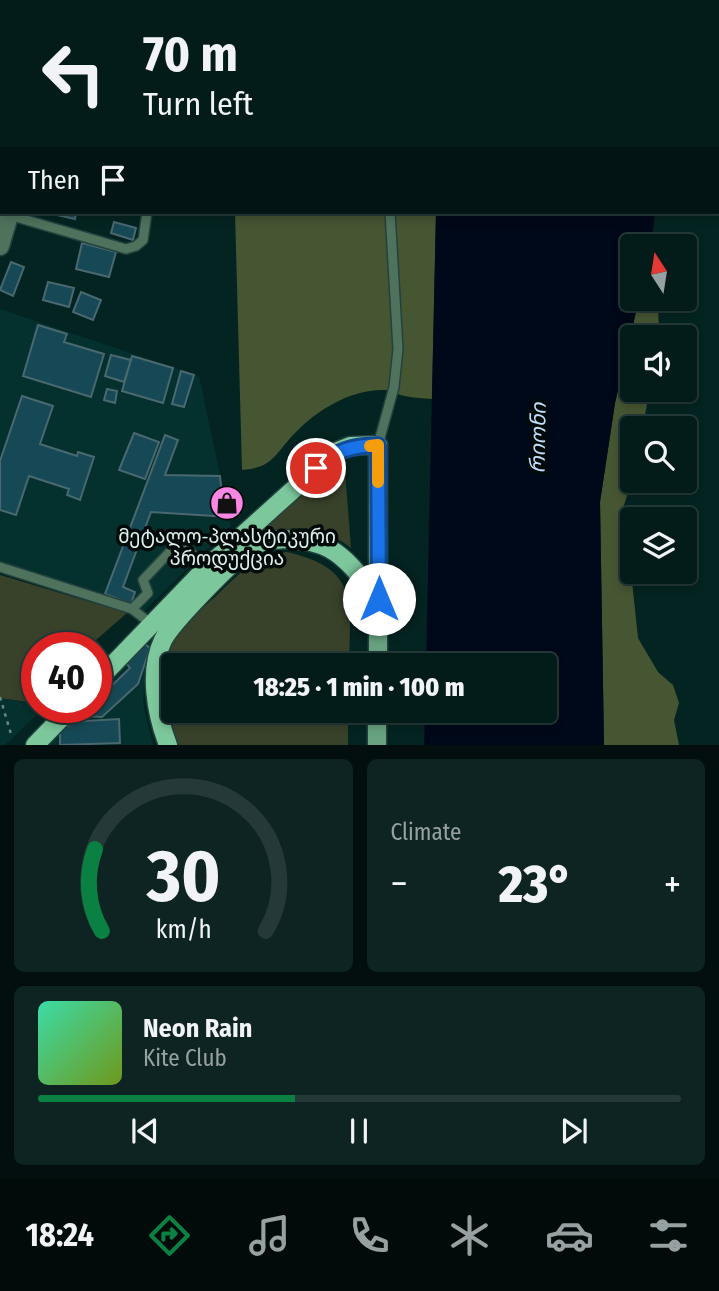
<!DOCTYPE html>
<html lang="en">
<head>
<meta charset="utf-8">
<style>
	body { margin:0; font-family:"Fira Sans Condensed","Noto Sans Georgian",sans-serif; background:#0d2422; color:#f1f3f6; height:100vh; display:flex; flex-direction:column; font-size:26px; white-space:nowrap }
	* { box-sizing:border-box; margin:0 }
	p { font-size:23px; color:#97a1a2 }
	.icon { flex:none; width:38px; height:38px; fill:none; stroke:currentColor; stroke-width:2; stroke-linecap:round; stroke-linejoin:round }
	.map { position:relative; height:745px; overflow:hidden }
	.sheet { display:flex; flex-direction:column; gap:14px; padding:14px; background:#020f0e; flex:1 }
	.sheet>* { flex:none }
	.guide { position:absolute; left:0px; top:0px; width:719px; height:214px; box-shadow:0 4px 10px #0003,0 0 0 2px #243938; background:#031b19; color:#f1f3f6; overflow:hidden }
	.needle { width:46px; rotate:348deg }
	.buttons { position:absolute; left:620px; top:234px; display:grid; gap:14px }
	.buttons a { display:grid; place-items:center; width:77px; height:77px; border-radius:7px; background:#031b19; box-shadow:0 4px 10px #0003,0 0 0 2px #243938; font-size:35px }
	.speed { position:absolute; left:21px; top:632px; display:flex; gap:14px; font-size:35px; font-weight:700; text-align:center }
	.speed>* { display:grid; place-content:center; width:91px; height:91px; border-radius:50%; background:#031b19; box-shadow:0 4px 10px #0003,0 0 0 2px #243938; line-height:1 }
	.speed .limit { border:10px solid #d22; background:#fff; color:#111 }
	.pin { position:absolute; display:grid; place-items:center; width:60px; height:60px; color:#fff; margin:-30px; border:4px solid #fff; border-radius:50%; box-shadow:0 2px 7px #0007 }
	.me { position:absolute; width:77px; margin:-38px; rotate:0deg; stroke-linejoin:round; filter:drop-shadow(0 0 5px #0008) }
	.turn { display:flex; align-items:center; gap:24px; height:147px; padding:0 28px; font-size:32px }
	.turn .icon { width:91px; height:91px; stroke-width:2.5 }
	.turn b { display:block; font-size:49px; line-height:60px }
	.then { display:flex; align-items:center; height:66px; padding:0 28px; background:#0003; gap:14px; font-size:26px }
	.big { font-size:52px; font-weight:800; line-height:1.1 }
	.sheet .widget { flex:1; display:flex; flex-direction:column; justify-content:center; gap:10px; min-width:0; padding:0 24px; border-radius:10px; background:#0d2422 }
	.sheet .dial { align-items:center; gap:0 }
	.dial svg { height:182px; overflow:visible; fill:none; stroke:#243938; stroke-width:7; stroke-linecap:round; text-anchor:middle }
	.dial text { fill:#f1f3f6; stroke:none }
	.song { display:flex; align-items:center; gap:21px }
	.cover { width:84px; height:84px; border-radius:10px; background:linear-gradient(135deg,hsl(160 70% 55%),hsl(80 70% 35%)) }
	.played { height:7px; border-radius:4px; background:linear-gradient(90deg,#0b8043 40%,#243938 40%) }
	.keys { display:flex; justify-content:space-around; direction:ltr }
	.heat { display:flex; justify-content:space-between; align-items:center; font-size:38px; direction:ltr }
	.sheet .tiles { flex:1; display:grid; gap:14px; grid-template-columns:1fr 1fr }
	.widget:last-child { grid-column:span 2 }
	.trip { position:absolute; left:161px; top:653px; width:396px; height:70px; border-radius:7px; background:#031b19; box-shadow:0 4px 10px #0003,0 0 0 2px #243938; font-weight:800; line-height:70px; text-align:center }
	.tabs { display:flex; height:112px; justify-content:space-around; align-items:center; background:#010b0a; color:#97a1a2 }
	.tabs .icon { width:49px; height:49px }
	.tabs .current { color:#0b8043 }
	.tabs b { font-size:32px; color:#f1f3f6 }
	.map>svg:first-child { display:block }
</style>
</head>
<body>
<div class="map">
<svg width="719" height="745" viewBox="0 0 719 745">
	<rect width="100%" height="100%" fill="#042421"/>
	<path fill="#04302d" d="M126,0H377V2H125Z
		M0,309L199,376L231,526L143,612L0,568Z
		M154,636L146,663L143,703L153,745H45L83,707H96V694Z
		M0,698L29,702L39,713L5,745H0Z"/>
	<path fill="#38422a" d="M335,467L345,471L351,548C318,523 300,526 261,534L259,529L323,470Z
		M287,552C360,569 350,602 349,665H173V710L348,711V745H179C161,710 153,667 178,633C189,618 207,605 220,592C241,572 257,554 287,552Z
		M0,575L127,613L88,647L37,648V695L29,702L0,698Z"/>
	<path fill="#465532" d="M235,212H436L432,399C423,398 414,398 405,396C398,395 391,390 384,390C352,389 319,409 297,431C276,451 275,468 242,470Z
		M639,299H658L659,338H632V390H650L642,429H632V481L619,520L632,581L638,638L658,672L673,685L679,703L674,720L679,745H604L600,502L615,403Z"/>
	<path fill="#000919" d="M437,0H710L437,2Z
		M436,212H655L651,247H632V299H639L615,403L600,502L604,745H424L425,711L544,710V665H426Z"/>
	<path fill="#164955" stroke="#4a6870" stroke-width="2" d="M266,0H367L266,2Z
		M44,212H76L75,219Z
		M114,222L136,228L133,240L111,233Z
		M82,243L116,252L109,277L76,269Z
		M11,262L24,267L13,296L0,290Z
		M48,282L74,288L69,307L43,300Z
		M81,292L101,300L93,320L73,312Z
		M38,325L67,334L64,342L104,354L91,397L23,376Z
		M111,355L131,360L124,382L105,376Z
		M132,356L173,368L163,403L122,391Z
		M181,371L194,375L184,407L172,404Z
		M107,389L117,391L115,403L104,400Z
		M22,396L53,406L40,444L77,456L78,452L94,457L80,500L67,495L69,489L29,476L16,515L0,510V461Z
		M134,433L159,442L145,479L119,470Z
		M165,435L178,440L165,475L220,476L224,514L214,516L151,512L123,587L135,592L131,604L105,594Z
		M145,644L150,648L138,684L102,717L81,716L73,709L96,707V701L130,668L126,663Z
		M119,719L120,743L60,745V726H68V722Z"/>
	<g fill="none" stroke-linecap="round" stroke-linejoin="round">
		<g stroke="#23413e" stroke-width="12">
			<path id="lane" d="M383,2V0
				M0,168L2,169
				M9,215L126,249L136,246L143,240L147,212
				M378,445L394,387L398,349L390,212
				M0,567L132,609L148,593L143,580L181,540L205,569
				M132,609L153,625"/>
		</g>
		<g stroke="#23413e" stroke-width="21">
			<path id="street" d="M111,2L112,0
				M0,246L10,212"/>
		</g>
		<g stroke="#23413e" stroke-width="21">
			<path id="secondary" d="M378,665V445
				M377,745V710"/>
		</g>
		<g stroke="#23413e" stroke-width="21">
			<path id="primary" d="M96,682L205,569L335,452L350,446L378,445
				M35,745L72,707
				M168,745C156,714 148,671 163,640C173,621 234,559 252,547C272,534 310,539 330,549C350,560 364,582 378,599"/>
		</g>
		<path stroke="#6d8684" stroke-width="2.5" stroke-dasharray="3.5 5" stroke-linecap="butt" d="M0,697L11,734"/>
		<use href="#lane" stroke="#4f725c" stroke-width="9"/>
		<use href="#street" stroke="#4f725c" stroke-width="18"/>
		<use href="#secondary" stroke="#68a280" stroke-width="18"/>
		<use href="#primary" stroke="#7cc79b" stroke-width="18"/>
	</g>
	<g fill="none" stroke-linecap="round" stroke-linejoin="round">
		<g stroke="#114b97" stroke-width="18">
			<path id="route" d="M316,468C337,450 351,446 378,445L379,599"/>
		</g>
		<use href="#route" stroke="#1a73e8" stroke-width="12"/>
		<path stroke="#f59e0b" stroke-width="12" d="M370,446L378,445V482"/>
	</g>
	<defs>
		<g id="shop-disc" transform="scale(1.75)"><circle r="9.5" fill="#fc86e4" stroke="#020b0a"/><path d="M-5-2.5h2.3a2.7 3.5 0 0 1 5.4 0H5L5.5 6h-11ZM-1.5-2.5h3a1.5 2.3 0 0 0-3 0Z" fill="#111"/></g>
	</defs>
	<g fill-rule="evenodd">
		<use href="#shop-disc" x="227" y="503"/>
	</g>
	<g text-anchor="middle" stroke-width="7" stroke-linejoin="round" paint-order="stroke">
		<g font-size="19" fill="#e0f1ef" stroke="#020b0a">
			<text x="227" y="543">მეტალო-პლასტიკური<tspan x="227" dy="22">პროდუქცია</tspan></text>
		</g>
		<g font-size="21" font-style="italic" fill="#c1e0fd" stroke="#020b0a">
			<text transform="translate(538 438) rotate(-89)" y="7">რიონი</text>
		</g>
	</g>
</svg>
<div class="buttons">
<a><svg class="needle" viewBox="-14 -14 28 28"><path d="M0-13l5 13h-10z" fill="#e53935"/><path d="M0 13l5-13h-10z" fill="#97a1a2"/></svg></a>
<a><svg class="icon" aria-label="sound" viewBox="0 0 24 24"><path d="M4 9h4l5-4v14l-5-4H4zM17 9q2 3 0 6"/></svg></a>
<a><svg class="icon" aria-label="search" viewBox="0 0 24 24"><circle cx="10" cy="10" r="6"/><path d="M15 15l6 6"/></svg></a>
<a><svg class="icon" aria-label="layers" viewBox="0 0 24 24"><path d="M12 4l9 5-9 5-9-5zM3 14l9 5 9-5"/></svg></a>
</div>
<div class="speed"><div class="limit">40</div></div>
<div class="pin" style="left:316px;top:468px;background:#d93025"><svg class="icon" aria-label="arrive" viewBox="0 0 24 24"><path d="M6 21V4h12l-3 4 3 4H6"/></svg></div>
<svg class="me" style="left:379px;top:599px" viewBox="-20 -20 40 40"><circle r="19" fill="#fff"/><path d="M0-13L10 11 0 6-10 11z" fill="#1a73e8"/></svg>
<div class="trip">18:25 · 1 min · 100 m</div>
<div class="guide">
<div class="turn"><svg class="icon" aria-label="left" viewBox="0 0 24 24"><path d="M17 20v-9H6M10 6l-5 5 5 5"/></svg><div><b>70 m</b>Turn left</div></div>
<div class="then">Then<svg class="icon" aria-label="arrive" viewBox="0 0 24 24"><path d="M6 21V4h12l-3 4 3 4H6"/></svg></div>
</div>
</div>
<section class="sheet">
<div class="tiles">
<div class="widget dial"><svg viewBox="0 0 100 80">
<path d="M14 69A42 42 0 1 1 86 69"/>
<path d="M14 69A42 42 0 0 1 11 33" stroke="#0b8043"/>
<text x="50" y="56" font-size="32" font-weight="700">30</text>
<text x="50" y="72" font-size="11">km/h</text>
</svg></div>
<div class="widget"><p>Climate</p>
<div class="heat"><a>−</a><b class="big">23°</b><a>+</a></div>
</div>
<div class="widget">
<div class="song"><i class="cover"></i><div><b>Neon Rain</b><p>Kite Club</p></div></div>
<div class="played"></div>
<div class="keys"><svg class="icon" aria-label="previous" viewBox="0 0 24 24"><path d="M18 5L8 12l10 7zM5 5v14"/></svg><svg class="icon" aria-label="pause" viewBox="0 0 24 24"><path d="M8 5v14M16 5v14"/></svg><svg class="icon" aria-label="next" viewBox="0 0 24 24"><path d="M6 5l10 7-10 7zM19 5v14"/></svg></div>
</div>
</div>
</section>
<nav class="tabs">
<b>18:24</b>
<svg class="icon current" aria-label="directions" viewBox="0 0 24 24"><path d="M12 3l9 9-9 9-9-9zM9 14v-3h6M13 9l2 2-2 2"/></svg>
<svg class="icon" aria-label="music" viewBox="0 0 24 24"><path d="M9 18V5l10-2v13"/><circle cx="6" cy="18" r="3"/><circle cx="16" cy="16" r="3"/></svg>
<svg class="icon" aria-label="phone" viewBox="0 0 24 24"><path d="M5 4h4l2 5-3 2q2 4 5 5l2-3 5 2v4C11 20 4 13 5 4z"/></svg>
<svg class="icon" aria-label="climate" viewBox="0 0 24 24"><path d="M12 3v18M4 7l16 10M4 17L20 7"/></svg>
<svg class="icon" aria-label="car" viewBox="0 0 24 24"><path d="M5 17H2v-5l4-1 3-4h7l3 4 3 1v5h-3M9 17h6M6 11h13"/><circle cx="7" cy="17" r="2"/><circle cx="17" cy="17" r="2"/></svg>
<svg class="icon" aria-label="filters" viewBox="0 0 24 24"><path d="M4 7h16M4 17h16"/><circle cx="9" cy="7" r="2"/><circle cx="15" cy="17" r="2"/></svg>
</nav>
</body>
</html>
